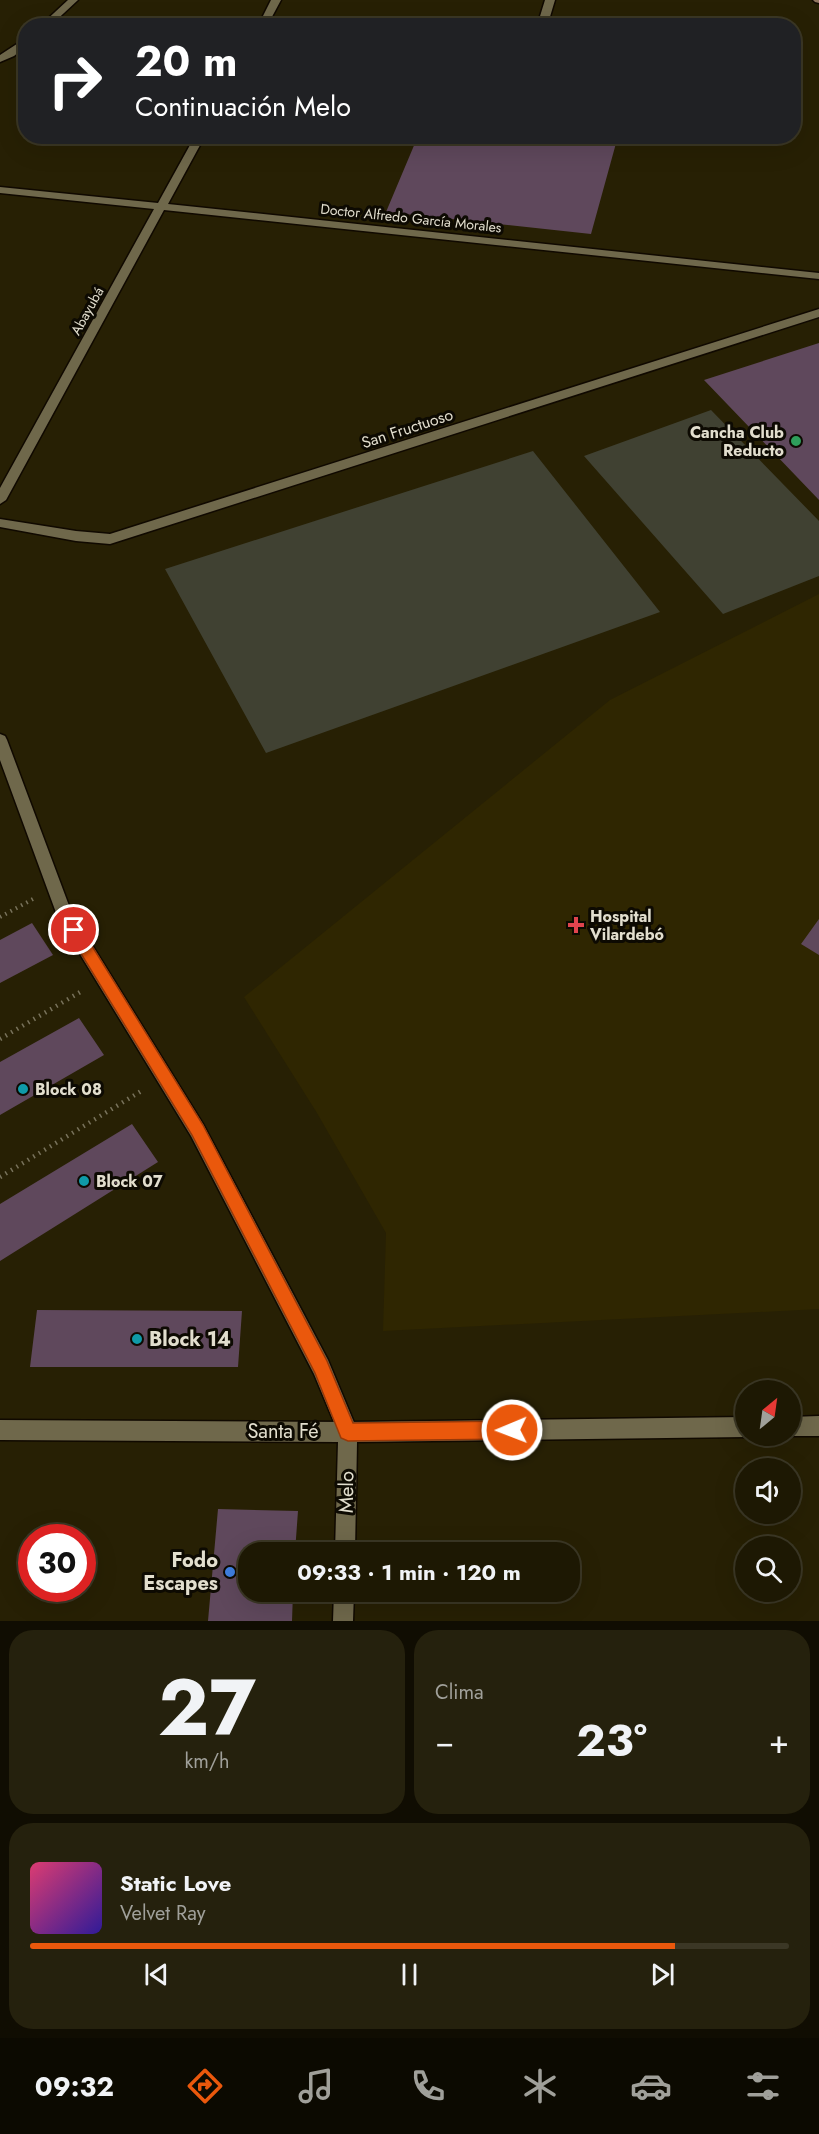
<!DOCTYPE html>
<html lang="es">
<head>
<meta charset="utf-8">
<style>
	body { margin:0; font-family:Jost,sans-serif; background:#25210d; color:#f1f3f6; height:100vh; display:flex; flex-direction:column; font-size:22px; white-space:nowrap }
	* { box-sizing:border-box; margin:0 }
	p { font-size:20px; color:#a0a09a }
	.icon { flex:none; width:33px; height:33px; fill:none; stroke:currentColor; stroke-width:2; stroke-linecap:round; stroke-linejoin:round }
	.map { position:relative; height:1621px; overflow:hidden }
	.details { display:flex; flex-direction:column; gap:9px; padding:9px; background:#100d02; flex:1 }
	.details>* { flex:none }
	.hud { position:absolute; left:18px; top:18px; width:783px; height:126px; border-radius:24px; box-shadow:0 6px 24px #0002,0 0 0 2px #3b3725; background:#202124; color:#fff; overflow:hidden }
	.needle { width:39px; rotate:29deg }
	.buttons { position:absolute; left:735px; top:1380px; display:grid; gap:12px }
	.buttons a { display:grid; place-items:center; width:66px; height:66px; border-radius:50%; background:#1d1803; box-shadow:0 6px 24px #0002,0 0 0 2px #3b3725; font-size:30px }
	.speed { position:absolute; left:18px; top:1524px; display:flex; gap:12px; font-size:30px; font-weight:700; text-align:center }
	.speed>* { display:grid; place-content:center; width:78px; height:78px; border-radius:50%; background:#1d1803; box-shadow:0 6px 24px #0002,0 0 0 2px #3b3725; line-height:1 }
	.speed .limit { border:9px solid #d22; background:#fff; color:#111 }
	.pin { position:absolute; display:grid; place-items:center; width:51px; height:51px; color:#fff; margin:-26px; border:3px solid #fff; border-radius:50%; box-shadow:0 2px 6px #0007 }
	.me { position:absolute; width:66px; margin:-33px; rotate:269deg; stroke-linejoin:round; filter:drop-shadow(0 0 4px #0008) }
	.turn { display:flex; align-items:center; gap:21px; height:126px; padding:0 18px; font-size:27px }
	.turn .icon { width:78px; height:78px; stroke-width:2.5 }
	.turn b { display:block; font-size:42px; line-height:51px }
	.big { font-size:45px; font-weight:700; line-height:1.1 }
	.details .card { flex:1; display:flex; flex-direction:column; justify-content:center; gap:9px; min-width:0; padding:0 21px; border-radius:24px; background:#25210d }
	.details .dial { align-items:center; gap:0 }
	.dial b { font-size:78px; line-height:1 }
	.song { display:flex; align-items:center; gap:18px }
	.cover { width:72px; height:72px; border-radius:9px; background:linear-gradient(135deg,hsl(340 70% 55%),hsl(250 70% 35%)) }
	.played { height:6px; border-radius:3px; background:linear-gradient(90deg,#ea580c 85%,#3b3725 85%) }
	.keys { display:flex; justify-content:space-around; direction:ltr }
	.heat { display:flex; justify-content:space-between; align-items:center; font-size:33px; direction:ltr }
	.details .tiles { flex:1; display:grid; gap:9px; grid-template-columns:1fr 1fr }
	.card:last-child { grid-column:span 2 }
	.trip { position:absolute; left:238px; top:1542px; width:342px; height:60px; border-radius:24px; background:#1d1803; box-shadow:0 6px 24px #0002,0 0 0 2px #3b3725; font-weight:700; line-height:60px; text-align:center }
	.tab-bar { display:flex; height:96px; justify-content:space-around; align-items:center; background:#0c0a01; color:#a0a09a }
	.tab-bar .icon { width:42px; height:42px }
	.tab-bar .selected { color:#ea580c }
	.tab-bar b { font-size:27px; color:#f1f3f6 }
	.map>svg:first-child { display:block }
</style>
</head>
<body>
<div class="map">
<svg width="819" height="1621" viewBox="0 0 819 1621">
	<rect width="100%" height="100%" fill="#272004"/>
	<path fill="#2f2601" d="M819,594V1309L383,1331L386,1233L317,1113L244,997L610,700Z"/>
	<path fill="#404132" d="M711,410L819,521V576L723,614L584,456Z
		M533,451L660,612L266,753L165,569Z"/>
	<path fill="#5f485c" d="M418,136H618L591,234L386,212Z
		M819,343V500L704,380Z
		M819,919V955L801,944Z
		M32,923L53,955L0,983V940Z
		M79,1018L104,1055L0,1115V1062Z
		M132,1124L158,1162L0,1261V1204Z
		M37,1310L242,1311L238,1367H30Z
		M218,1509L298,1511L295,1552H249V1592H293L292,1621H208Z"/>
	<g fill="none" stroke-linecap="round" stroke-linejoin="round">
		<g stroke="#100900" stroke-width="3">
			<path id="lane" d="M68,0H78L50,26H40Z
				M545,0H555L549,20L575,26H537Z
				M26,38V46L14,56L0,62V55Z
				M0,734L5,736L7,740L71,911L203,1124L328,1360L358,1432L355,1439L348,1442L341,1439L314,1374L191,1136L58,918L0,760Z"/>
		</g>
		<g stroke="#100900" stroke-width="3">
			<path id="street" d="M271,0H281L267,26H258Z
				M195,136H205L168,204L819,273V279L164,210L6,500L0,504V488L154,209L0,193V187L158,203Z
				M819,309V317L110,544L76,541L0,527V519L76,531L110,534Z
				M819,1416V1436H787H790V1417Z
				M746,1417V1436H749L746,1437L357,1442L355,1552H335L338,1442L0,1440V1420L348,1422Z
				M334,1592H354L353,1621H333Z"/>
		</g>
		<g stroke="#100900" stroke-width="3">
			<path id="secondary" d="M813,0H819V3L815,2Z"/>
		</g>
		<path stroke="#78725b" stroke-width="4" stroke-dasharray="1.5 4.5" stroke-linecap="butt" d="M0,917L33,899"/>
		<path stroke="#78725b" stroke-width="4.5" stroke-dasharray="1.5 5" stroke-linecap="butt" d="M0,1039L82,991
			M0,1177L143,1090"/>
		<use href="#lane" fill="#6f684b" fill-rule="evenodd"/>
		<use href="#street" fill="#6f684b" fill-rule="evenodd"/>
		<use href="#secondary" fill="#917660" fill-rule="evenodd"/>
	</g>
	<path fill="#ea580c" stroke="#983908" stroke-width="1.5" d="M74,924L79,925L203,1125L327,1361L353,1423L512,1421L518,1424L520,1430L518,1436L512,1439L348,1441L341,1438L315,1373L192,1135L69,934L66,930L69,925Z"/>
	<circle fill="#2e9e5b" stroke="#0d0a02" stroke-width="2" cx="796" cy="441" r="6"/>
	<path fill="#e0444e" stroke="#0d0a02" stroke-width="2" d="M573 916h6v6h6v6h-6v6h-6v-6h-6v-6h6z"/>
	<g fill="#0f9aa8" stroke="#0d0a02" stroke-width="2">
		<circle cx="23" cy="1089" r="6"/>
		<circle cx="84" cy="1181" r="6"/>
		<circle cx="137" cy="1339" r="6"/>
	</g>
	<circle fill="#3f7fe0" stroke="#0d0a02" stroke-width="2" cx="230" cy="1572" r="6"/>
	<g text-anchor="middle" stroke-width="6" stroke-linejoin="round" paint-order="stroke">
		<g font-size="14" fill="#e2dece" stroke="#0d0a02">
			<text transform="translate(411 218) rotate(6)" y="5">Doctor Alfredo García Morales</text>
			<text transform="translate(87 311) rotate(-61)" y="5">Abayubá</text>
		</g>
		<g font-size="16" fill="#e2dece" stroke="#0d0a02">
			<text transform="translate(407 428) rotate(-18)" y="6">San Fructuoso</text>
		</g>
		<g font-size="16" font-weight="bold" fill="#e2dece" stroke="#0d0a02" text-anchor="start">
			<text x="784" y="438" text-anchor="end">Cancha Club<tspan x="784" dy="18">Reducto</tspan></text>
			<text x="590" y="922">Hospital<tspan x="590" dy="18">Vilardebó</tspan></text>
			<text x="35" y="1095">Block 08</text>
			<text x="96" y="1187">Block 07</text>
		</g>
		<g font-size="20" font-weight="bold" fill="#e2dece" stroke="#0d0a02" text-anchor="start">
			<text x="149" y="1346">Block 14</text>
			<text x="218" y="1567" text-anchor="end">Fodo<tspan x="218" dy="23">Escapes</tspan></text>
		</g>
		<g font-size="20" fill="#e2dece" stroke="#0d0a02">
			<text x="283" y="1438">Santa Fé</text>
			<text transform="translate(346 1492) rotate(-89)" y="7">Melo</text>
		</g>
	</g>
</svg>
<div class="buttons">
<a><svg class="needle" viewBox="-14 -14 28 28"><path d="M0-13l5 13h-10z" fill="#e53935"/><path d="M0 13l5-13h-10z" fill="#a0a09a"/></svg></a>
<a><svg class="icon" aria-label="sound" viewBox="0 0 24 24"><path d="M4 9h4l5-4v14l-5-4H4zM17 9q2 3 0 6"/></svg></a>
<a><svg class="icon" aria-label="search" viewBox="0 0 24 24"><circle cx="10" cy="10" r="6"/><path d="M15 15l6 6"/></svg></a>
</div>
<div class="speed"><div class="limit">30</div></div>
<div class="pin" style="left:74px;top:930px;background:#d93025"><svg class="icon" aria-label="arrive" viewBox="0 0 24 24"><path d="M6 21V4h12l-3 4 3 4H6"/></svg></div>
<svg class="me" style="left:512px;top:1430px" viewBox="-20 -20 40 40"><circle r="17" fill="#ea580c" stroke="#fff" stroke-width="3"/><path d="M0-11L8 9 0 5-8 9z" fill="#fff"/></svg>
<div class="trip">09:33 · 1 min · 120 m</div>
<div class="hud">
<div class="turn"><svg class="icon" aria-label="right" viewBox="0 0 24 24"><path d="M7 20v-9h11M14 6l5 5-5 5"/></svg><div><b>20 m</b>Continuación Melo</div></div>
</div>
</div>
<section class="details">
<div class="tiles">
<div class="card dial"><b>27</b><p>km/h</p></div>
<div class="card"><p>Clima</p>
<div class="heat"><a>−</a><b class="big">23°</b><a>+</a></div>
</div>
<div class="card">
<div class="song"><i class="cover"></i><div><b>Static Love</b><p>Velvet Ray</p></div></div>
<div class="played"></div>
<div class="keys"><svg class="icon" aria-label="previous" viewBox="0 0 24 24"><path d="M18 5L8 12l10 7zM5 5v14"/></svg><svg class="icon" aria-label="pause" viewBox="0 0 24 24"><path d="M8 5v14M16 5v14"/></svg><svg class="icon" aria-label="next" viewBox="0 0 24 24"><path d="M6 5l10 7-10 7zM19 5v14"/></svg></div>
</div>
</div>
</section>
<nav class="tab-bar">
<b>09:32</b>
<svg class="icon selected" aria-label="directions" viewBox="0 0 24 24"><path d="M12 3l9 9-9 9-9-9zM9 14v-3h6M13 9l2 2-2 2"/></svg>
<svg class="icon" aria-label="music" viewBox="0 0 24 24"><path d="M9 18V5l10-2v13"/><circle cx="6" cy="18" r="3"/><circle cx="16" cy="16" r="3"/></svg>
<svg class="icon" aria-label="phone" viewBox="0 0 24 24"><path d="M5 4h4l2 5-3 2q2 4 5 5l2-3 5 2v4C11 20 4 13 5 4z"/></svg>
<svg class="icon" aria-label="climate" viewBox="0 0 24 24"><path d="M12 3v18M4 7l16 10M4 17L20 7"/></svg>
<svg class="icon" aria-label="car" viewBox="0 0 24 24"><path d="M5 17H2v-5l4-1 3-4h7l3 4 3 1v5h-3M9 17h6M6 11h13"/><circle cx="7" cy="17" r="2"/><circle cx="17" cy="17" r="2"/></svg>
<svg class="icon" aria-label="filters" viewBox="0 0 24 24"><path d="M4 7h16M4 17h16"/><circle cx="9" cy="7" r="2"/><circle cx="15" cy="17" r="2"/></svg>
</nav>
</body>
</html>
